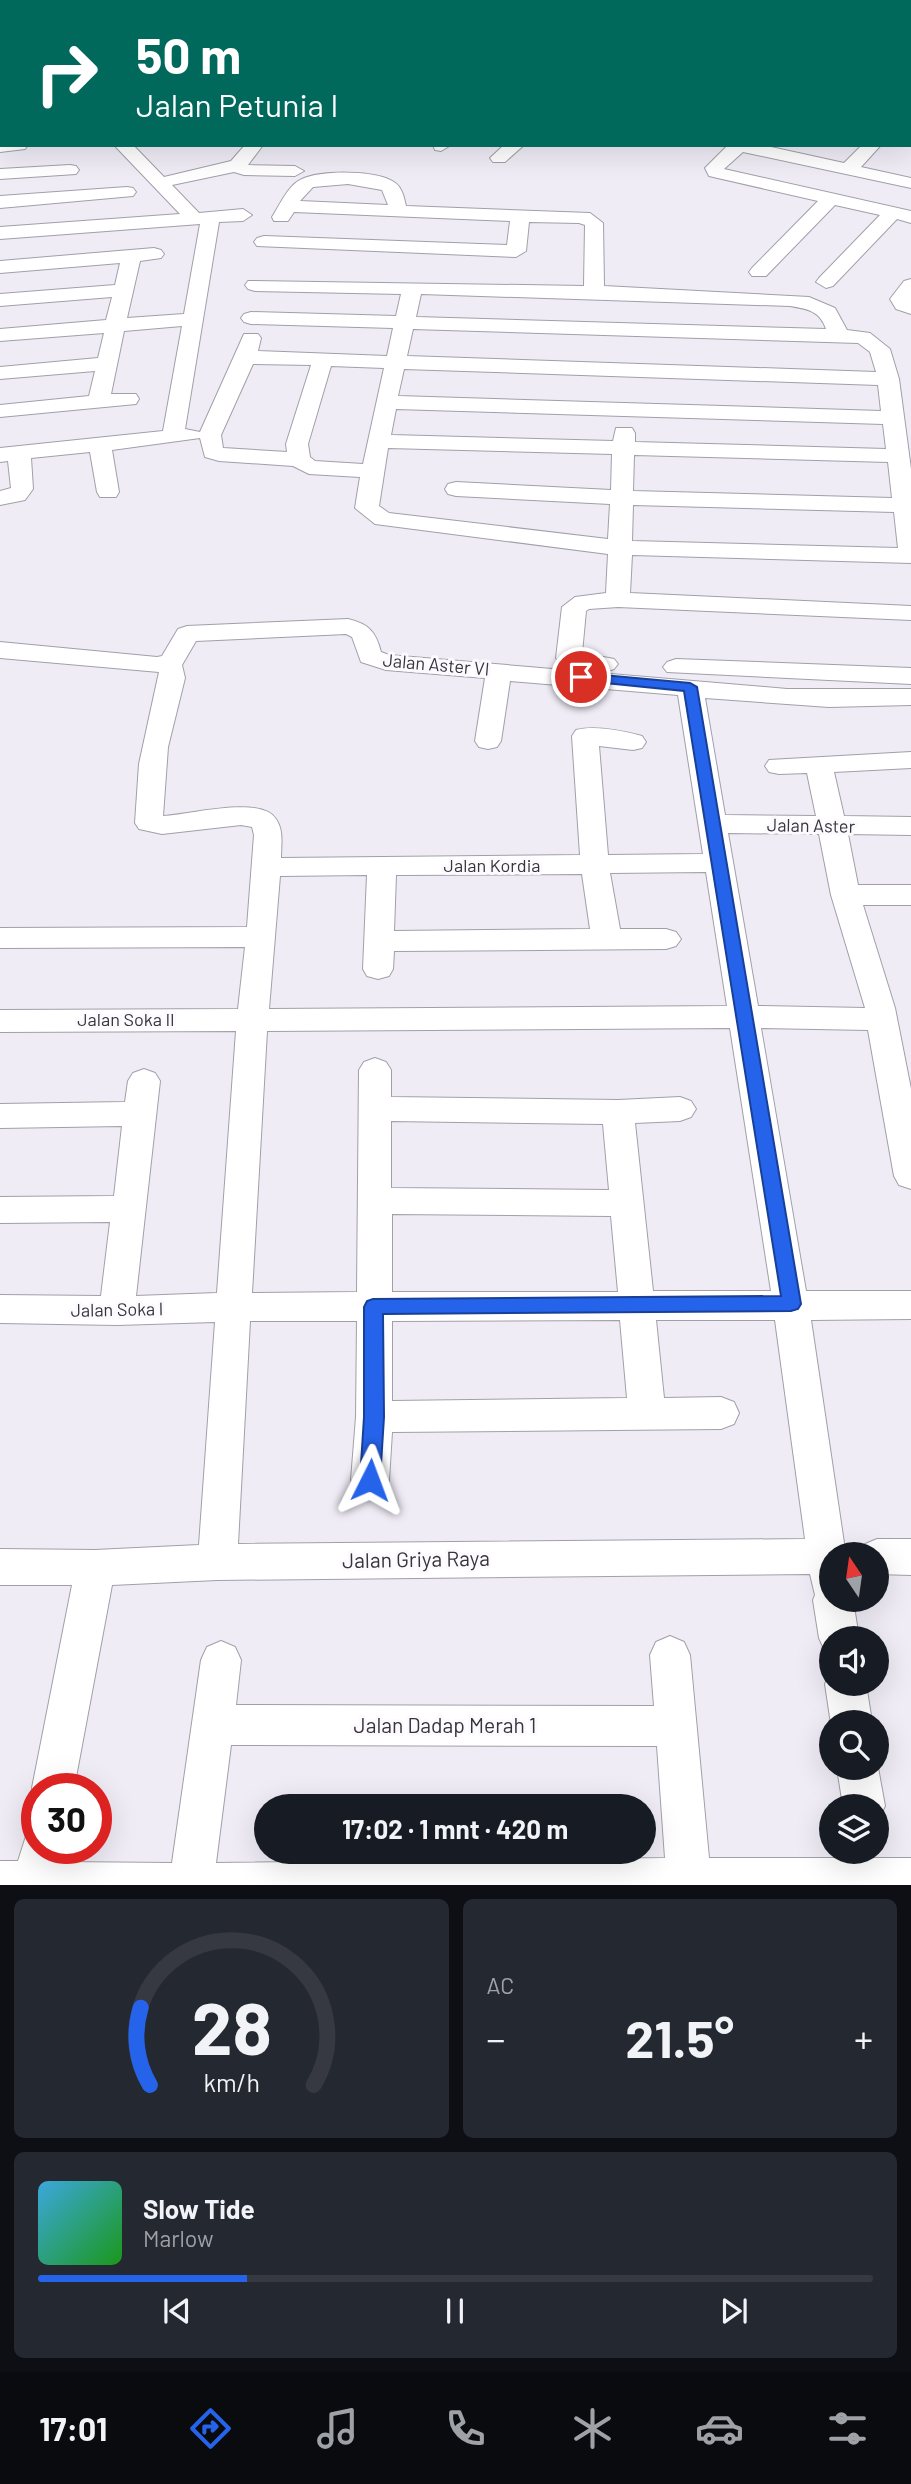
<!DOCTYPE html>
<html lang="id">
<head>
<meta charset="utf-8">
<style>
	body { margin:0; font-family:Barlow,sans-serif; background:#242831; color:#f1f3f6; height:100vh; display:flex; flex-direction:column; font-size:26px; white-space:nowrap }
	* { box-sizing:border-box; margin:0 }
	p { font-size:23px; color:#9ea1a6 }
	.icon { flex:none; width:38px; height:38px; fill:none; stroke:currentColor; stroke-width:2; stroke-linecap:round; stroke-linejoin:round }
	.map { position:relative; height:1885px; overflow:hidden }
	.panel { display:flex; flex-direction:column; gap:14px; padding:14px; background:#0d0f14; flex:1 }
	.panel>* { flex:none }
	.banner { position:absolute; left:0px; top:0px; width:912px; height:147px; box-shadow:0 7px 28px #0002; background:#00695c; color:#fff; overflow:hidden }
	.needle { width:46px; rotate:347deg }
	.buttons { position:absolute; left:819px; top:1542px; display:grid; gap:14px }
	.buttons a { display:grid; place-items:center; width:70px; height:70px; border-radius:50%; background:#171b24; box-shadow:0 7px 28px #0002; font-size:35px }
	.speed { position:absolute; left:21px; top:1773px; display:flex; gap:14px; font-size:35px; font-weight:700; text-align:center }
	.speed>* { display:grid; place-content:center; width:91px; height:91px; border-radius:50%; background:#171b24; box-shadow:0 7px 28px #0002; line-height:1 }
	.speed .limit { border:10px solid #d22; background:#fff; color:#111 }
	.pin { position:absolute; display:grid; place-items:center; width:60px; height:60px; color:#fff; margin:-30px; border:4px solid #fff; border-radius:50%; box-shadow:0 2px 7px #0007 }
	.me { position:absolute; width:77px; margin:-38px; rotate:3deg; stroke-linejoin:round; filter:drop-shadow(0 0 5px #0008) }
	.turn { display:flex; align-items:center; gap:24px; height:147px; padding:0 21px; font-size:32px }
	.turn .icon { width:91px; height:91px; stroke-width:2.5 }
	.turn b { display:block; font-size:49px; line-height:60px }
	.big { font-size:52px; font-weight:700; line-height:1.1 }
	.panel .tile { flex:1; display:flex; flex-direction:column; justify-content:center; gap:10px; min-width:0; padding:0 24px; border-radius:10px; background:#242831 }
	.panel .dial { align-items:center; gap:0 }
	.dial svg { height:182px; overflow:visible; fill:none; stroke:#363941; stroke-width:7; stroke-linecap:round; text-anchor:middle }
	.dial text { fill:#f1f3f6; stroke:none }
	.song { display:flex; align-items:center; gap:21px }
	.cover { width:84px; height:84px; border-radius:10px; background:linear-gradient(135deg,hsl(200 70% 55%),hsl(120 70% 35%)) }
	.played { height:7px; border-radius:4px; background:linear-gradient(90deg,#2563eb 25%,#363941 25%) }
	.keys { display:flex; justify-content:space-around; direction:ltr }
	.heat { display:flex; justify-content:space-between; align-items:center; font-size:38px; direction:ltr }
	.panel .tiles { flex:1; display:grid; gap:14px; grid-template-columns:1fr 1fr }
	.tile:last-child { grid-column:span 2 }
	.trip { position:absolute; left:254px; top:1794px; width:402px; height:70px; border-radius:35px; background:#171b24; box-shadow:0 7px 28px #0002; font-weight:700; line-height:70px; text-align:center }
	.tabs { display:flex; height:112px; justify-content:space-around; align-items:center; background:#090b0e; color:#9ea1a6 }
	.tabs .icon { width:49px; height:49px }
	.tabs .on { color:#2563eb }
	.tabs b { font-size:32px; color:#f1f3f6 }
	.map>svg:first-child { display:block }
</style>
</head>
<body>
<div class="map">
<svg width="911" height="1886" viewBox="0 0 911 1886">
	<rect width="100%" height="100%" fill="#efecf6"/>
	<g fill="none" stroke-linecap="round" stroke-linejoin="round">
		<g stroke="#a29fa9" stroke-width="2">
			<path id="street" d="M612,0H628L629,2H613Z
				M666,0H682L683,2H667Z
				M717,0H733L734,2H718Z
				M772,0H788L790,2H774Z
				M830,0H846L848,2H832Z
				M910,22H911V32H910Z
				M0,44H2V54H0Z
				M0,67H2V77H0Z
				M0,90H2L0,101Z
				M910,98H911V111H910Z
				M0,114H2V124H0Z
				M0,142L2,145H28L25,149L0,152Z
				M114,145H133L164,177L231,161L245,145H263L248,165L295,166L304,171L295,176L244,175L234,172L172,185L199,213L243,209L252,215L243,221L219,222L185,429L200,432L244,334H258L261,338L258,351L387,356L393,328L251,324L244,322L241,318L244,314L251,312L396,316L401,294L255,291L248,289L245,285L248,281L584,286L585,225L579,223L529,222L526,251L516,257L257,246L254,242L257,238L264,236L507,245L510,221L294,212L288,221H274L272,217C280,205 288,185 302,179C321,170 376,170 394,182C402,187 404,197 406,206L590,213L603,223L604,286L809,297L835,308L847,330L870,333L890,349L899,379L911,469V563L632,555L630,593L911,606V620L618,607L589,609L586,611L582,653L614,659L618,664L614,669L605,672L560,663L556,658L562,607L575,597L606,593L608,554L375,524L355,508L360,477L309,474L293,466L219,461L205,457L200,438L112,450L119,492L116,497H100L97,492L90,452L31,458L33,489L25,500L0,505V491L11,488L8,461L0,462V448L163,431L182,326L124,331L111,394H136L139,399L136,404L0,417V405L89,396L95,371L0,379V367L98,358L104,333L0,341V329L106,320L112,297L0,306V294L115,285L120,263L0,273V261L154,248L161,250L164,254L161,258L140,261L127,318L184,314L200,224L0,239V227L180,214ZM348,184L382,190L388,205L300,201L313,187ZM421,294L790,306C808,309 820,311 826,329L416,317ZM413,329L858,343L870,352L876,372L407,356ZM253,364L311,365L286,444L287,452L223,448L221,435ZM331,366L384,368L363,464L315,461L310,457L308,444ZM404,369L878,385L881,411L398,396ZM396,409L883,424L886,449L635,442V433L632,428H616L613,441L391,435ZM388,448L612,454L611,490L456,482L448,484L445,489L448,494L456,496L610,504L608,539L389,513L379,506ZM634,455L888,462L892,498L633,491ZM633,505L894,512L898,548L632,541Z
				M433,145H451L441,151L435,150Z
				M504,145H524L505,162H493L490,158Z
				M728,145H762L844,163L862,145H881L861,167L911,178V188L743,152L724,169L911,211V223L897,219L833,286L826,288L816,282L819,278L880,215L835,205L766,276H752L749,272L752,268L818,201L709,176L705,168Z
				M70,165L76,166L79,170L76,174L0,179V169Z
				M127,187L133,188L136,192L133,196L0,208V196Z
				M911,279V314L896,309L890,299L904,281Z
				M348,619C369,624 376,632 381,652L389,655L787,689H911V705L829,707L705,698L725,815L816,816L807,773L779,774L769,772L765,766L769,760L911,752V768L834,772L844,816L911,817V835L848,834L858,885H911V905H863L895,1008L911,1089V1189L899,1185L894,1176L868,1030L761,1028L806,1291H911V1319L811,1320L844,1543L850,1554H831V1600H853L859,1638H831V1654L825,1651L819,1638L813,1600L815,1595L810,1574L217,1580L112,1585L74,1788H37V1800L32,1788L72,1585H0V1549L95,1550L199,1545L215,1322L117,1325L0,1323V1295L101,1296L110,1222L0,1223V1197L114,1196L122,1126L0,1128V1104L125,1102L128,1081L133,1073L144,1069L155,1073L160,1081L136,1296L217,1293L236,1031L0,1032V1010L238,1009L245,947L0,948V928L247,927L254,835L252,827L241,825L162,834L139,829L135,823L139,764L159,672L0,658V642L157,657L162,656L178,629L187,626ZM346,634L352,637L361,662L386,670L485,678L475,741L479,747L488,749L497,747L501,741L510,681L678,695L703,854L608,855L599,746L633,750L642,748L646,742L642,736C623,731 595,725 576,730L572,736L580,855L281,858C281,844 284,831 276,819C261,795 188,815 163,816L168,747L185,678L182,665L196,641ZM728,833L819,834L831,895L865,1008L758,1006ZM706,872L727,1006L269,1009L280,876L367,875L363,969L367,976L378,979L389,976L393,969L394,951L666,949L676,946L681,939L676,932L666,929H620L610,873ZM582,874L590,929L394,931L396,875ZM730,1028L771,1291H653L635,1123L680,1121L691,1117L696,1109L691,1101L680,1097L618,1100L391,1097V1070L386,1062L375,1058L364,1062L359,1070L357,1292L252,1293L267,1031ZM391,1121L603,1124L609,1190L391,1188ZM392,1214L611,1216L618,1292H392ZM620,1320L627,1398L392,1401V1321ZM656,1320H775L805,1539L238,1544L250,1321H357L356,1417L351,1480L357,1492L370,1497L383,1492L389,1480L392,1432L721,1429L734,1424L739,1413L734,1402L721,1397L664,1398Z
				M676,659L911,668V684L667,672L663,667L667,662Z
				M877,1539H911V1575L877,1574V1554H859L863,1545Z
				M670,1636L684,1642L690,1655L709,1858H911V1886H0V1861H18L27,1833L37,1828V1848H64L61,1862L172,1863L201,1660L207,1647L221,1641L235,1647L241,1660L236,1705L654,1706L650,1655L656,1642ZM231,1745L657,1746L665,1858L216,1863Z
				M831,1671V1684H866L872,1722H831V1724L825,1684Z
				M877,1762L885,1806L877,1822V1806H843L837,1768H877Z"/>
		</g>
		<use href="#street" fill="#fff" fill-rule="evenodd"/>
	</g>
	<path fill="#2563eb" stroke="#184099" stroke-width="2" d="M581,673L690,683L697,687L801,1304L798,1309L791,1311L383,1314L384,1417L380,1480L377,1486L370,1489L363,1486L360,1480L364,1417V1307L367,1301L373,1299L781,1296L684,691L576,680V675Z"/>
	<g text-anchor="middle" stroke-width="6" stroke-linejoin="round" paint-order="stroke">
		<g font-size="18" fill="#363539" stroke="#fcfafe">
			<text transform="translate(436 665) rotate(5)" y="6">Jalan Aster VI</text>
			<text transform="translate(811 826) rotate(1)" y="6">Jalan Aster</text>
			<text x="492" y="872">Jalan Kordia</text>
			<text x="126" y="1026">Jalan Soka II</text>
			<text transform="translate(117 1310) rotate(-1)" y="6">Jalan Soka I</text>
		</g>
		<g font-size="21" fill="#363539" stroke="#fcfafe">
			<text transform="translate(416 1560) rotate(-1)" y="7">Jalan Griya Raya</text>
			<text x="445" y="1733">Jalan Dadap Merah 1</text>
		</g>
	</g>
</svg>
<div class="buttons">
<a><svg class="needle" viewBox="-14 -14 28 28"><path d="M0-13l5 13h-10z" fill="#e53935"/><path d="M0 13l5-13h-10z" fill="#9ea1a6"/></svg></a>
<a><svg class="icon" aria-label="sound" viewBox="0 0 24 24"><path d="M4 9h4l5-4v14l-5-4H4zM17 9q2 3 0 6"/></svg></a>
<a><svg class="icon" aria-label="search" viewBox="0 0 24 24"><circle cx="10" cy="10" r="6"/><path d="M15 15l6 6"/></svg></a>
<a><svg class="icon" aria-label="layers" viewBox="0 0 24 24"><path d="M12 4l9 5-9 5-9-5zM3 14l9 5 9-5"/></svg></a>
</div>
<div class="speed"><div class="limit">30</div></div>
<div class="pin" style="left:581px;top:677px;background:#d93025"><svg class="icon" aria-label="arrive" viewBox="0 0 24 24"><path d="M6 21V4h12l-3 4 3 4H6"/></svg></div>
<svg class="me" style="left:370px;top:1480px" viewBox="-20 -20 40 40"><path d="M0-17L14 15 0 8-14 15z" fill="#2563eb" stroke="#fff" stroke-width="4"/></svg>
<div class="trip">17:02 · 1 mnt · 420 m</div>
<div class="banner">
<div class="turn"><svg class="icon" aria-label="right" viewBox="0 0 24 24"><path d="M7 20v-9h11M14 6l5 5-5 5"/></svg><div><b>50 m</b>Jalan Petunia I</div></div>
</div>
</div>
<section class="panel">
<div class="tiles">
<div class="tile dial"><svg viewBox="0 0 100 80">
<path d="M14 69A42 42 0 1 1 86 69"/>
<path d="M14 69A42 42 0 0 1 10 35" stroke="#2563eb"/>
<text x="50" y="56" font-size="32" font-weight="700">28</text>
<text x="50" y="72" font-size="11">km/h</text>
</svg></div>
<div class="tile"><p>AC</p>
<div class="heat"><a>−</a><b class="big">21.5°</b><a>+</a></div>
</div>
<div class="tile">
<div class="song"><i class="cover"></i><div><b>Slow Tide</b><p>Marlow</p></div></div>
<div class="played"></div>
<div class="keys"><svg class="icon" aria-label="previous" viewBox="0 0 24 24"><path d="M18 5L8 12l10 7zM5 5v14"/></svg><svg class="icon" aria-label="pause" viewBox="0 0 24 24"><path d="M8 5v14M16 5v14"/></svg><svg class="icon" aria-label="next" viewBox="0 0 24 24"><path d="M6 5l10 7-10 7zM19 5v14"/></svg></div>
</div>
</div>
</section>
<nav class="tabs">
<b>17:01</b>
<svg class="icon on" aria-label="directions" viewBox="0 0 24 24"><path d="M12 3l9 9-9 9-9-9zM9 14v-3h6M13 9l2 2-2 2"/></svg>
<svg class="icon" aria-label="music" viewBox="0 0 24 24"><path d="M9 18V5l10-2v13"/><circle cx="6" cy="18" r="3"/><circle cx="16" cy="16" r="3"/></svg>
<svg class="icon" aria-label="phone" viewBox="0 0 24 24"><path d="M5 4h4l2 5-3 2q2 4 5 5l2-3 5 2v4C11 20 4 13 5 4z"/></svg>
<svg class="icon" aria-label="climate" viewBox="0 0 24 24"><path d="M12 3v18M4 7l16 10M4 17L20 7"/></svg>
<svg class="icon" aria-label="car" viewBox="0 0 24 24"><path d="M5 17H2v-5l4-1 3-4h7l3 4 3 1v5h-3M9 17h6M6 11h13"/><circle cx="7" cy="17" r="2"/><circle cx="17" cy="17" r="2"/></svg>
<svg class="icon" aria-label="filters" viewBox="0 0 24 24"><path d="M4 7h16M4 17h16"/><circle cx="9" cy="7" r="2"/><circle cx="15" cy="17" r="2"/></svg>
</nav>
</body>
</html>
